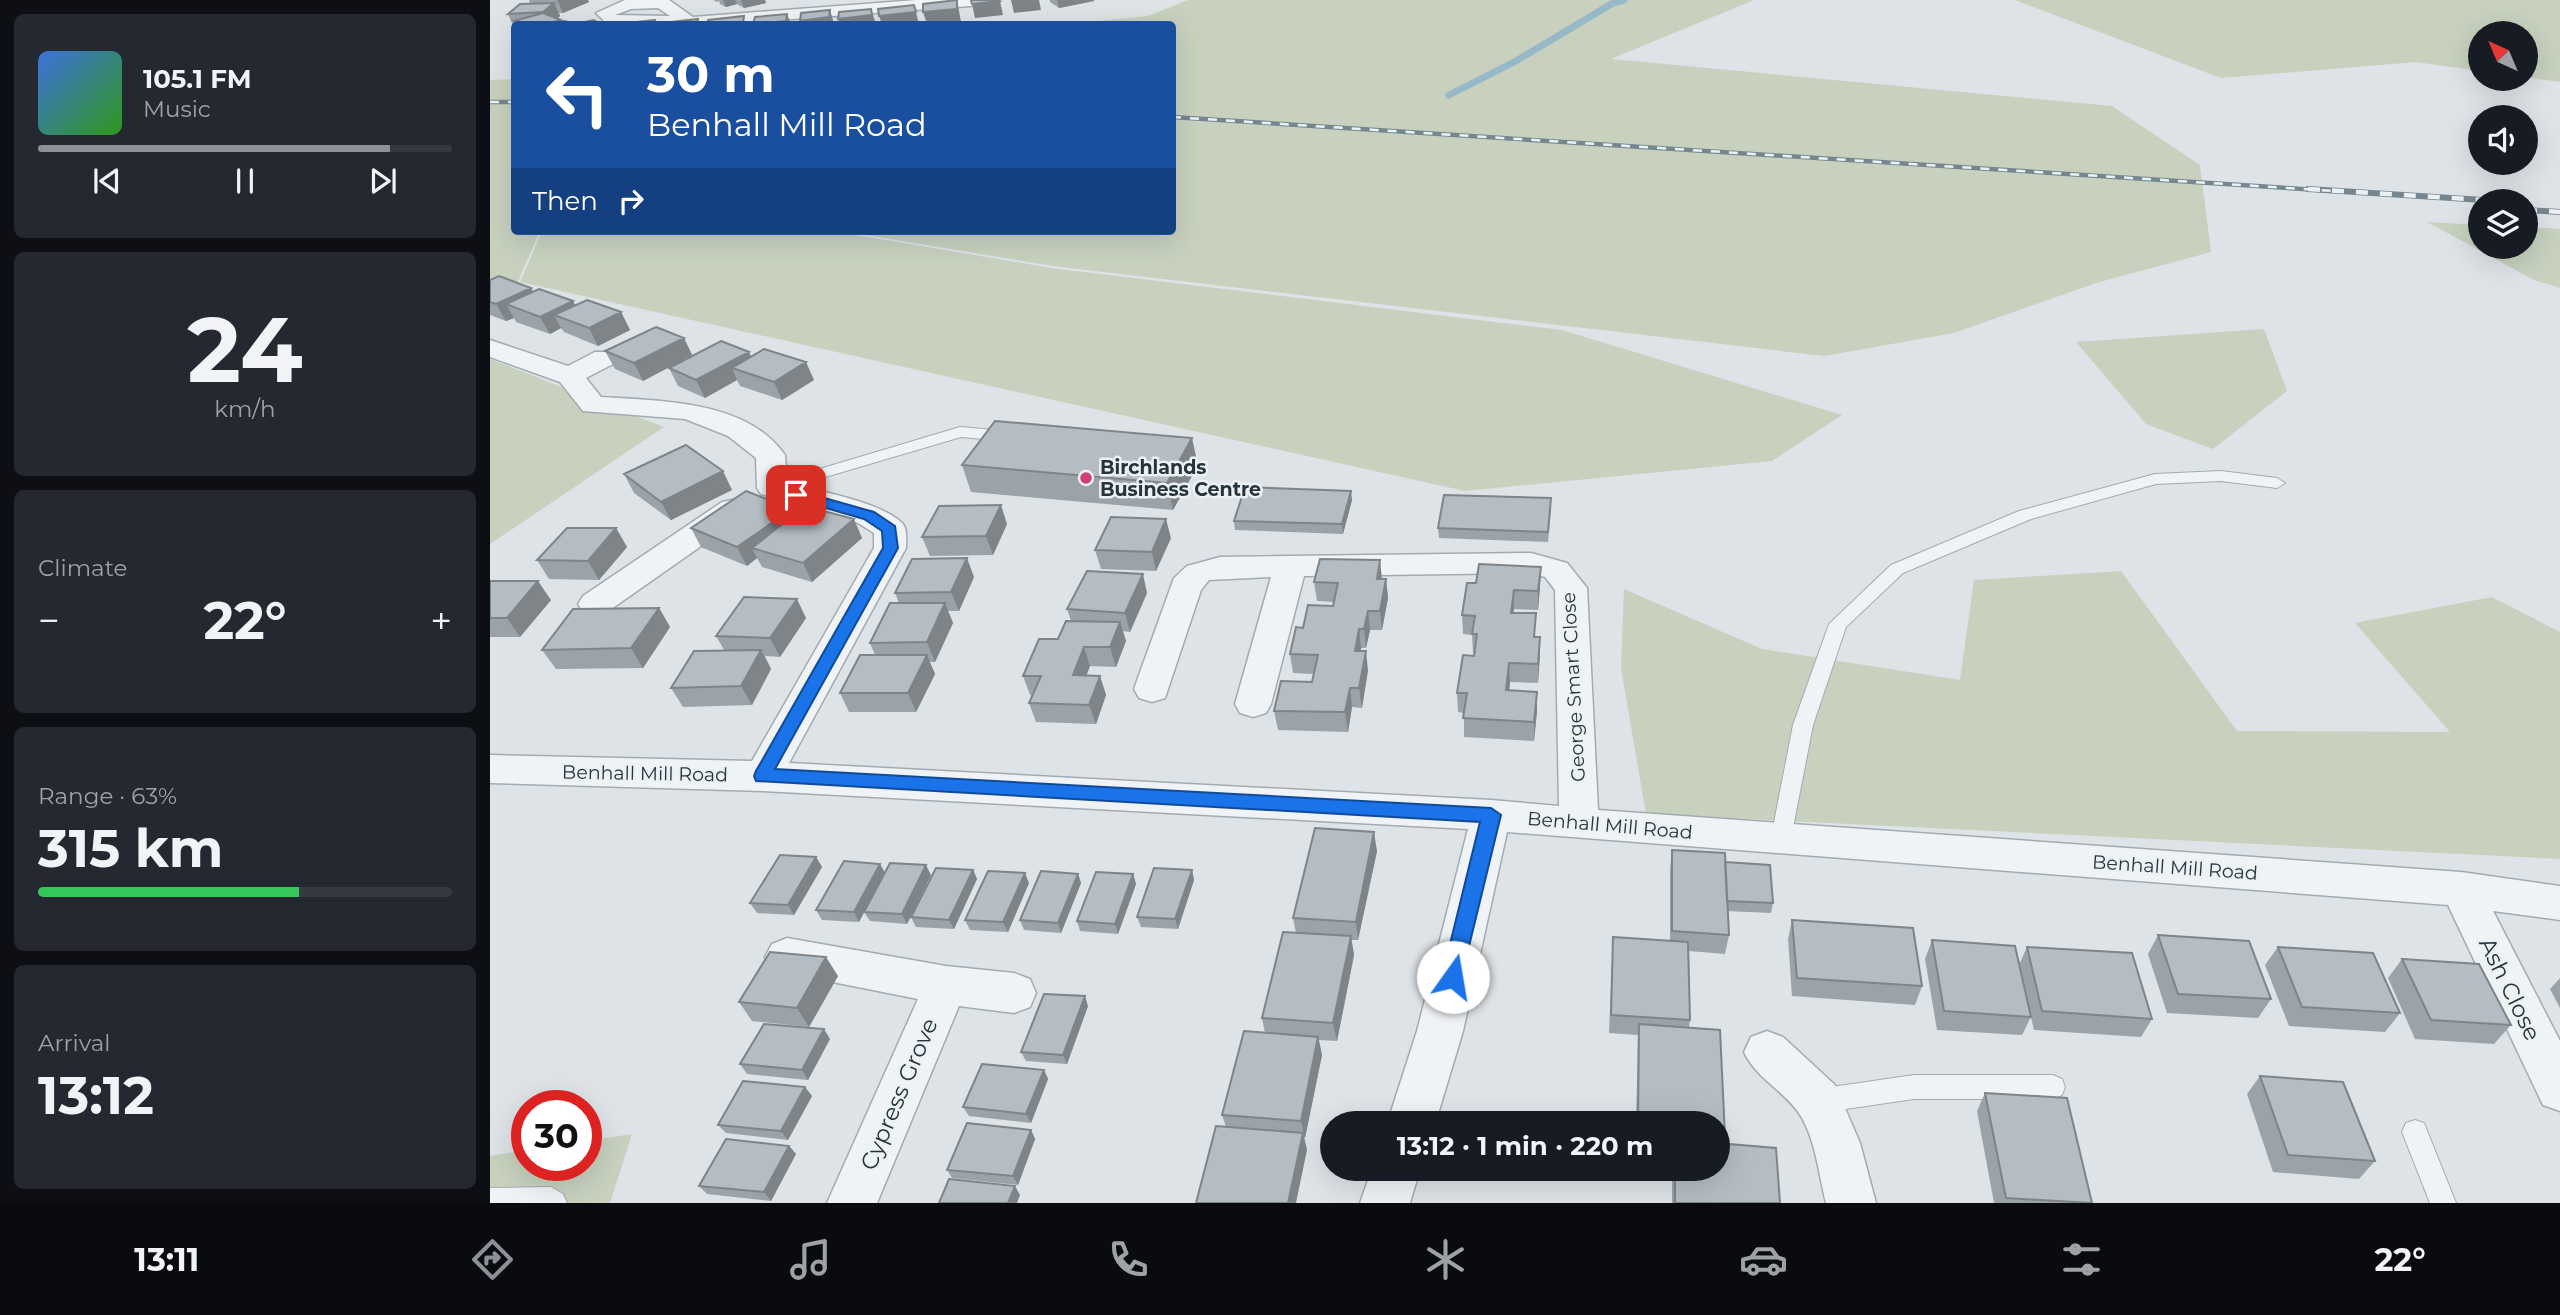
<!DOCTYPE html>
<html lang="en">
<head>
<meta charset="utf-8">
<style>
	body { margin:0; font-family:Montserrat,sans-serif; background:#242831; color:#f1f3f6; height:100vh; display:flex; flex-direction:column; font-size:26px; white-space:nowrap }
	* { box-sizing:border-box; margin:0 }
	p { font-size:23px; color:#9ea1a6 }
	.icon { flex:none; width:38px; height:38px; fill:none; stroke:currentColor; stroke-width:2; stroke-linecap:round; stroke-linejoin:round }
	.map { position:relative; flex:1; overflow:hidden }
	.side { display:flex; flex-direction:column; gap:14px; padding:14px; background:#0d0f14; width:490px }
	.side>* { flex:none }
	.hud { position:absolute; left:21px; top:21px; width:665px; height:214px; border-radius:7px; box-shadow:0 7px 28px #0002; background:#1a4fa0; color:#fff; overflow:hidden }
	.needle { width:46px; rotate:316deg }
	.tools { position:absolute; left:1978px; top:21px; display:grid; gap:14px }
	.tools a { display:grid; place-items:center; width:70px; height:70px; border-radius:50%; background:#171b24; box-shadow:0 7px 28px #0002; font-size:35px }
	.speed { position:absolute; left:21px; top:1090px; display:flex; gap:14px; font-size:35px; font-weight:700; text-align:center }
	.speed>* { display:grid; place-content:center; width:91px; height:91px; border-radius:50%; background:#171b24; box-shadow:0 7px 28px #0002; line-height:1 }
	.speed .limit { border:10px solid #d22; background:#fff; color:#111 }
	.pin { position:absolute; display:grid; place-items:center; width:60px; height:60px; color:#fff; margin:-30px; border-radius:14px; box-shadow:0 4px 10px #0006 }
	.me { position:absolute; width:77px; margin:-38px; rotate:13deg; stroke-linejoin:round; filter:drop-shadow(0 0 5px #0008) }
	.turn { display:flex; align-items:center; gap:24px; height:147px; padding:0 21px; font-size:32px }
	.turn .icon { width:91px; height:91px; stroke-width:2.5 }
	.turn b { display:block; font-size:49px; line-height:60px }
	.then { display:flex; align-items:center; height:66px; padding:0 21px; background:#0003; gap:14px; font-size:26px }
	.big { font-size:52px; font-weight:700; line-height:1.1 }
	.side .tile { flex:1; display:flex; flex-direction:column; justify-content:center; gap:10px; min-width:0; padding:0 24px; border-radius:10px; background:#242831 }
	.side .dial { align-items:center; gap:0 }
	.dial b { font-size:91px; line-height:1 }
	.song { display:flex; align-items:center; gap:21px }
	.cover { width:84px; height:84px; border-radius:10px; background:linear-gradient(135deg,hsl(220 70% 55%),hsl(110 70% 35%)) }
	.played { height:7px; border-radius:4px; background:linear-gradient(90deg,#8c9099 85%,#363941 85%) }
	.keys { display:flex; justify-content:space-around; direction:ltr }
	.heat { display:flex; justify-content:space-between; align-items:center; font-size:38px; direction:ltr }
	.charge { height:10px; border-radius:5px; background:linear-gradient(90deg,#34c759 63%,#363941 0) }
	.trip { position:absolute; left:830px; top:1111px; width:410px; height:70px; border-radius:35px; background:#171b24; box-shadow:0 7px 28px #0002; font-weight:700; line-height:70px; text-align:center }
	.tab-bar { display:flex; height:112px; justify-content:space-around; align-items:center; background:#090b0e; color:#9ea1a6 }
	.tab-bar .icon { width:49px; height:49px }
	.tab-bar .current { color:#8c9099 }
	.tab-bar b { font-size:32px; color:#f1f3f6 }
	main { display:flex; flex:1; min-height:0 }
	.map>svg:first-child { display:block }
</style>
</head>
<body>
<main>
<section class="side">
<div class="tile">
<div class="song"><i class="cover"></i><div><b>105.1 FM</b><p>Music</p></div></div>
<div class="played"></div>
<div class="keys"><svg class="icon" aria-label="previous" viewBox="0 0 24 24"><path d="M18 5L8 12l10 7zM5 5v14"/></svg><svg class="icon" aria-label="pause" viewBox="0 0 24 24"><path d="M8 5v14M16 5v14"/></svg><svg class="icon" aria-label="next" viewBox="0 0 24 24"><path d="M6 5l10 7-10 7zM19 5v14"/></svg></div>
</div>
<div class="tile dial"><b>24</b><p>km/h</p></div>
<div class="tile"><p>Climate</p>
<div class="heat"><a>−</a><b class="big">22°</b><a>+</a></div>
</div>
<div class="tile"><p>Range · 63%</p><b class="big">315 km</b><div class="charge"></div></div>
<div class="tile"><p>Arrival</p><b class="big">13:12</b></div>
</section>
<div class="map">
<svg width="2070" height="1203" viewBox="0 0 2070 1203">
	<rect width="100%" height="100%" fill="#dde3e7"/>
	<path fill="#c7d1be" d="M698,0H1264L1121,59L1622,106L1710,165L1721,252L1606,283L1464,333L1334,356L562,266L352,231H682V24H575L658,16Z
		M1525,0H2070V82L2035,77V33H1990V71L1926,62L1731,78Z
		M24,79V231H50L27,284L0,296V80Z
		M1937,222L1990,225V247H2035V227L2070,229V288L2044,280Z
		M52,231H342L561,268L1072,330L1352,415L1282,461L975,491L30,282Z
		M1774,329L1797,391L1723,449L1656,424L1586,342Z
		M0,359L174,427L0,544Z
		M1631,571L1747,731L1960,732L1865,623L2002,597L2070,632V859L1156,814L1131,668L1134,589L1272,649L1470,680L1484,580Z
		M142,1134L120,1203H0V1156L37,1150V1166H96V1141Z"/>
	<g fill="none" stroke-linecap="round" stroke-linejoin="round">
		<path stroke="#97b9c7" stroke-width="7" d="M959,95L1026,61L1123,3L1134,0"/>
		<g stroke="#a2abb1" stroke-width="2">
			<path id="lane" d="M470,427L517,431L525,436L517,441L471,437L288,491L282,493L274,488L276,485Z
				M1731,471L1787,478L1795,483L1787,488L1731,481L1666,484L1541,519L1413,573L1356,627L1323,725L1301,838L1298,844L1291,846L1284,844L1281,838L1303,725L1339,624L1401,565L1529,511L1665,474Z
				M1424,1075H1563L1572,1079L1575,1087L1572,1095L1563,1099H1424L1328,1113L1319,1109L1316,1101L1319,1093L1328,1089Z
				M1925,1120L1934,1123L1966,1203H1940L1912,1132L1916,1123Z
				M61,1187L73,1194L77,1203H0V1188Z"/>
		</g>
		<g stroke="#a2abb1" stroke-width="3">
			<path id="street" d="M135,0H179L203,17L427,0H502L494,5L234,24H117L106,13ZM168,8L180,16L125,15L141,9Z
				M0,340L78,366L105,352H123L127,358L123,364L96,378L111,397C170,401 257,400 295,455L297,483C327,491 388,501 411,522C418,528 416,539 416,548L299,763L1001,800L1069,806L1065,590L1055,577L1040,573L814,576L781,704L776,713L763,717L750,713L745,704L781,577L719,580L711,590L675,698L662,702L649,698L644,689L684,578L697,566L730,557L1041,553L1077,563L1097,588L1108,810L1971,872L2070,886V920L2003,911L2070,1041V1111L2053,1105L1958,905L1017,832L973,1031L945,1124H897L927,1031L978,829L273,791L0,783V755L262,761L384,548V533L368,523L271,494L267,488L266,458L238,436L195,419L93,411L70,382L0,357Z
				M243,500L254,502L258,509L254,516L117,612L105,615L93,612L88,604L93,596L232,502Z
				M297,938L456,966L524,973L540,979L546,993L540,1007L524,1013L469,1006L387,1203H337L428,999L282,970L275,957L282,944Z
				M1277,1031L1293,1037L1345,1085L1370,1143L1386,1203H1336C1329,1175 1326,1143 1312,1118C1297,1092 1267,1080 1254,1052L1261,1037Z
				M882,1169H930L920,1203H870Z"/>
		</g>
		<use href="#lane" fill="#eff3f5" fill-rule="evenodd"/>
		<use href="#street" fill="#eff3f5" fill-rule="evenodd"/>
		<g stroke="#768690" stroke-width="4.5">
			<path id="rail-far1" d="M0,102H24
				M682,117L1845,191"/>
		</g>
		<g stroke="#768690" stroke-width="6">
			<path id="rail" d="M1818,189L2009,201
				M2035,210L2070,212"/>
		</g>
		<use href="#rail-far1" stroke="#ecf1f4" stroke-width="2.5" stroke-dasharray="9" stroke-linecap="butt"/>
		<use href="#rail" stroke="#ecf1f4" stroke-width="4.5" stroke-dasharray="12" stroke-linecap="butt"/>
	</g>
	<path fill="#9ba3a8" d="M39,0H98L99,2L73,13H69L70,16L67,19L72,22L83,24H24V28L18,14L40,4Z
		M223,0H275L276,3L254,8L247,4L236,7L230,4L229,1L227,2Z
		M560,0H604V1L569,8L560,2Z
		M0,280L41,288L43,292L85,305L131,312L140,330L108,346L74,332L71,328L60,334L26,322L24,318L16,321L0,315Z
		M194,338L202,355L153,381L125,369L115,351Z
		M261,357L324,380L292,400L250,386L247,380L215,398L188,386L179,368Z
		M472,465H708L683,510L481,492Z
		M134,474L242,490L181,520L144,493Z
		M862,500L853,534L745,530L744,521Z
		M1061,508L1058,542L949,538L948,528Z
		M304,514L372,538L322,582L272,567L267,558L257,566L211,547L201,528Z
		M517,524L503,555L440,556L432,537Z
		M126,528L137,547L109,580L59,579L47,560Z
		M681,538L666,571L611,569L605,550Z
		M1051,567L1050,586L1048,610L1024,609L1023,613L1045,637H1050L1048,683L1020,682L1019,691L1047,692V711L1044,741L974,737V713L968,712L967,693L985,653H983L982,635L973,634L972,615L986,583Z
		M484,577L469,611H458L463,623L445,662H439L445,674L426,712H359L350,693L385,655L380,643L409,603L405,593Z
		M896,579L898,598L892,630H880L876,648H871V651L878,670L872,708L862,707L858,732L788,730L784,711L822,682L824,674L803,673L800,654L813,628L843,606L844,602L827,601L824,582Z
		M0,581L61,600L30,637H0Z
		M657,593L640,632L633,631L636,641L626,667L600,666L596,676H610L616,695L606,724L546,722L539,703L542,695H540L533,676L568,639L581,621L577,609Z
		M169,608L180,627L153,668L66,669L52,650Z
		M316,618L290,657L275,656L281,669L262,705L193,707L181,688L234,650L226,636Z
		M1182,850L1235,862L1283,903L1281,913L1237,911L1239,935L1235,954L1199,951L1200,1020L1199,1027L1235,1136L1233,1144L1290,1203H1182V1169H1227V1124H1146L1148,1035L1119,1033L1123,937L1180,941V869Z
		M887,851L868,940H861L864,955L847,1041L829,1040L832,1055L815,1138H814L817,1150L736,1127L732,1115L775,1033L772,1018L806,933L803,918Z
		M326,857L332,867L304,915L267,913L260,903Z
		M390,864L395,873L441,875L417,924L380,921L374,912L369,922L332,920L326,910Z
		M483,870L487,879L464,929L426,927L421,917Z
		M702,870L704,880L688,929L651,927L647,917Z
		M588,874L591,883L571,933L534,930L530,920Z
		M643,874L646,884L628,934L590,931L587,921Z
		M539,883L518,932L480,930L475,920Z
		M1302,920L1432,986L1425,1005L1302,996L1298,939Z
		M1668,935L1781,999L1768,1018L1677,1013L1658,954Z
		M1442,940L1541,1017L1532,1035L1447,1030L1435,959Z
		M1537,947L1662,1019L1651,1037L1544,1030L1529,965Z
		M1788,947L1910,1013L1895,1032L1799,1026L1775,965Z
		M1912,959L2021,1025L2004,1044L1925,1039L1898,978Z
		M348,976L319,1027L262,1021L249,1002Z
		M2070,978V1008L2060,989Z
		M598,1006L577,1064L536,1061L531,1052Z
		M340,1039L318,1080L257,1074L250,1064Z
		M554,1070L558,1079L541,1123L479,1116L473,1107Z
		M1770,1076L1885,1161L1869,1179L1783,1172L1757,1094Z
		M1495,1093L1602,1203H1504L1487,1111Z
		M322,1096L298,1140L236,1133L228,1125Z
		M541,1130L545,1139L528,1185L462,1178L457,1170Z
		M299,1146L306,1154L281,1201L217,1194L209,1186Z"/>
	<path fill="#7e8488" d="M67,0H98L99,2L73,13Z
		M233,0H245L247,4L236,7Z
		M251,0H275L276,3L254,8Z
		M467,0L471,22L450,24H437L433,12Z
		M521,0H549L551,10L524,13Z
		M567,0H604V1L569,8Z
		M510,1L513,15L485,18L482,4Z
		M64,3L70,16L63,22L71,20L73,24H56H58L53,12Z
		M424,5L429,24H392L389,16Z
		M381,9L386,24H350L348,19Z
		M340,10L344,24H311L310,21Z
		M297,14L301,24H263Z
		M41,288L51,305L16,304L24,318L16,321L6,304Z
		M83,301L92,318L64,315L71,328L60,334L50,317Z
		M131,312L140,330L108,346L99,328Z
		M194,338L202,355L153,381L144,363Z
		M259,352L267,370L242,368L247,380L215,398L206,380Z
		M316,362L324,380L292,400L284,382Z
		M702,438L708,465L683,510L677,483Z
		M233,471L242,490L181,520L171,502Z
		M861,491L862,500L853,534L852,524Z
		M511,505L517,524L503,555L496,536Z
		M302,509L311,528L262,548L267,558L257,566L247,547Z
		M364,519L372,538L322,582L313,563Z
		M676,519L681,538L666,571L662,552Z
		M126,528L137,547L109,580L98,561Z
		M477,558L484,577L469,611L461,592Z
		M890,560L892,579H887Z
		M1051,567L1050,586L1048,610V591Z
		M653,574L657,593L640,632L635,613Z
		M896,579L898,598L892,630L890,611Z
		M48,581L61,600L30,637L17,618Z
		M1024,590V609L1021,632V613Z
		M307,599L316,618L290,657L280,638Z
		M455,603L463,623L445,662L437,642Z
		M169,608L180,627L153,668L141,648Z
		M878,611L880,630L876,648L874,629Z
		M630,622L636,641L626,667L620,647Z
		M869,629L871,648L867,670L865,651Z
		M1050,637V656L1048,683V664Z
		M594,647L600,666L589,694L583,675Z
		M271,650L281,669L262,705L251,686Z
		M876,651L878,670L872,708L869,688Z
		M437,655L445,674L426,712L418,693Z
		M1019,663L1020,682L1017,710L1016,690Z
		M610,676L616,695L606,724L599,705Z
		M860,688L862,707L858,732L855,712Z
		M1047,692V711L1044,741V722Z
		M884,832L887,851L868,940L866,922Z
		M326,857L332,867L304,915L298,905Z
		M390,864L395,873L369,922L364,912Z
		M436,865L441,875L417,924L412,914Z
		M483,870L487,879L464,929L459,920Z
		M702,870L704,880L688,929L685,919Z
		M535,873L539,883L518,932L513,922Z
		M588,874L591,883L571,933L568,923Z
		M643,874L646,884L628,934L625,924Z
		M861,936L864,955L847,1041L843,1023Z
		M336,957L348,976L319,1027L307,1008Z
		M595,996L598,1006L577,1064L573,1055Z
		M334,1029L340,1039L318,1080L312,1070Z
		M828,1037L832,1055L815,1138L811,1121Z
		M554,1070L558,1079L541,1123L536,1114Z
		M315,1087L322,1096L298,1140L291,1131Z
		M541,1130L545,1139L528,1185L523,1176Z
		M813,1133L817,1150L806,1203H798Z
		M299,1146L306,1154L281,1201L274,1192Z
		M525,1186L530,1195L527,1203H518Z"/>
	<path fill="#b4bdc3" stroke="#7e8488" stroke-width="2" d="M467,0V9L433,12V4Z
		M481,0H509L510,1L482,4Z
		M64,3L53,12L18,14L30,4Z
		M424,5L426,12L389,16L388,9Z
		M381,9L382,15L348,19L349,12Z
		M340,10L339,17L310,21L311,13Z
		M53,13L71,20L56,24H32L24,21Z
		M297,14L296,21L263,24L265,17Z
		M254,16L253,23L217,24L218,20Z
		M208,19L207,24H173V23Z
		M103,20L112,24H87Z
		M165,20L164,24H128Z
		M75,21L83,24H63Z
		M9,276L41,288L6,304L0,302V280Z
		M49,289L83,301L50,317L16,304Z
		M97,300L131,312L99,328L64,315Z
		M166,327L194,338L144,363L115,351Z
		M231,341L259,352L206,380L179,368Z
		M274,349L316,362L284,382L242,368Z
		M505,421L702,438L677,483L472,465Z
		M196,445L233,471L171,502L134,474Z
		M755,487L861,491L852,524L744,521Z
		M256,491L302,509L247,547L201,528Z
		M954,495L1061,498L1058,532L948,528Z
		M511,505L496,536L432,537L449,506Z
		M315,506L364,519L313,563L262,548Z
		M621,517L676,519L662,552L605,550Z
		M77,528H126L98,561L47,560Z
		M477,558L461,592L405,593L422,559Z
		M830,559L890,560L887,579H896L890,611H878L874,629H869L865,651H876L869,688H860L855,712L784,711L791,681L822,682L828,655L800,654L806,627L813,628L818,605L843,606L848,583L824,582Z
		M989,564L1051,567L1048,591L1024,590L1021,613H1046L1044,637H1050L1048,664L1019,663L1016,690L1047,692L1044,722L973,718L977,693H967L973,655L984,656L987,634H982L985,616L972,615L977,583H986Z
		M597,571L653,574L635,613L577,609Z
		M0,581H48L17,618H0Z
		M254,597L307,599L280,638L226,636Z
		M400,603H455L437,642L380,643Z
		M169,608L141,648L52,650L83,609Z
		M576,621L630,622L620,647H594L583,675L610,676L599,705L539,703L551,676H533L549,639H568Z
		M271,650L251,686L181,688L204,651Z
		M370,655H437L418,693H350Z
		M825,828L884,832L866,922L803,918Z
		M1182,850L1235,853L1239,935L1182,931Z
		M290,855L326,857L298,905L260,903Z
		M354,861L390,864L364,912L326,910Z
		M1235,862L1280,865L1283,903L1237,901Z
		M400,863L436,865L412,914L374,912Z
		M446,868L483,870L459,920L421,917Z
		M664,868L702,870L685,919L647,917Z
		M498,871L535,873L513,922L475,920Z
		M551,871L588,874L568,923L530,920Z
		M606,872L643,874L625,924L587,921Z
		M1302,920L1423,928L1432,986L1307,978Z
		M793,932L861,936L843,1023L772,1018Z
		M1668,935L1759,941L1781,999L1688,994Z
		M1123,937L1198,942L1200,1020L1121,1015Z
		M1442,940L1525,946L1541,1017L1454,1011Z
		M1537,947L1642,953L1662,1019L1552,1011Z
		M1788,947L1883,953L1910,1013L1812,1007Z
		M280,952L336,957L307,1008L249,1002Z
		M1912,959L1989,964L2021,1025L1941,1020Z
		M554,994L595,996L573,1055L531,1052Z
		M274,1024L334,1029L312,1070L250,1064Z
		M1149,1024L1230,1030L1235,1136L1227,1135V1124H1148Z
		M754,1031L828,1037L811,1121L732,1115Z
		M492,1064L554,1070L536,1114L473,1107Z
		M1770,1076L1853,1082L1885,1161L1798,1155Z
		M253,1081L315,1087L291,1131L228,1125Z
		M1495,1093L1577,1098L1602,1203L1516,1198Z
		M477,1123L541,1130L523,1176L457,1170Z
		M726,1126L813,1133L798,1203H706Z
		M236,1139L299,1146L274,1192L209,1186Z
		M1227,1143L1286,1148L1290,1203H1185V1169H1227Z
		M459,1179L525,1186L518,1203H449Z"/>
	<path fill="#1a73e8" stroke="#114b97" stroke-width="2" d="M306,490L384,512L405,526L408,548L285,769L1001,808L1011,815L970,983L963,986L955,983L952,977L990,822L266,781L264,776L266,771L393,548L392,531L374,519L301,498L299,495Z"/>
	<circle fill="#ce3f74" stroke="#ecf1f4" stroke-width="2.5" cx="596" cy="478" r="7"/>
	<g text-anchor="middle" stroke-width="5" stroke-linejoin="round" paint-order="stroke">
		<g font-size="19" font-weight="bold" fill="#26343d" stroke="#ecf1f4" text-anchor="start">
			<text x="610" y="474">Birchlands<tspan x="610" dy="22">Business Centre</tspan></text>
		</g>
		<g font-size="19" fill="#26343d" stroke="#ecf1f4">
			<text transform="translate(1083 687) rotate(-93)" y="7">George Smart Close</text>
			<text transform="translate(155 773) rotate(1)" y="7">Benhall Mill Road</text>
			<text transform="translate(1120 825) rotate(5)" y="7">Benhall Mill Road</text>
			<text transform="translate(1685 867) rotate(4)" y="7">Benhall Mill Road</text>
		</g>
		<g font-size="23" fill="#26343d" stroke="#ecf1f4">
			<text transform="translate(2020 989) rotate(64)" y="8">Ash Close</text>
			<text transform="translate(409 1094) rotate(-67)" y="8">Cypress Grove</text>
		</g>
	</g>
</svg>
<div class="tools">
<a><svg class="needle" viewBox="-14 -14 28 28"><path d="M0-13l5 13h-10z" fill="#e53935"/><path d="M0 13l5-13h-10z" fill="#9ea1a6"/></svg></a>
<a><svg class="icon" aria-label="sound" viewBox="0 0 24 24"><path d="M4 9h4l5-4v14l-5-4H4zM17 9q2 3 0 6"/></svg></a>
<a><svg class="icon" aria-label="layers" viewBox="0 0 24 24"><path d="M12 4l9 5-9 5-9-5zM3 14l9 5 9-5"/></svg></a>
</div>
<div class="speed"><div class="limit">30</div></div>
<div class="pin" style="left:306px;top:495px;background:#d93025"><svg class="icon" aria-label="arrive" viewBox="0 0 24 24"><path d="M6 21V4h12l-3 4 3 4H6"/></svg></div>
<svg class="me" style="left:963px;top:977px" viewBox="-20 -20 40 40"><circle r="19" fill="#fff"/><path d="M0-13L10 11 0 6-10 11z" fill="#1a73e8"/></svg>
<div class="trip">13:12 · 1 min · 220 m</div>
<div class="hud">
<div class="turn"><svg class="icon" aria-label="left" viewBox="0 0 24 24"><path d="M17 20v-9H6M10 6l-5 5 5 5"/></svg><div><b>30 m</b>Benhall Mill Road</div></div>
<div class="then">Then<svg class="icon" aria-label="right" viewBox="0 0 24 24"><path d="M7 20v-9h11M14 6l5 5-5 5"/></svg></div>
</div>
</div>
</main>
<nav class="tab-bar">
<b>13:11</b>
<svg class="icon current" aria-label="directions" viewBox="0 0 24 24"><path d="M12 3l9 9-9 9-9-9zM9 14v-3h6M13 9l2 2-2 2"/></svg>
<svg class="icon" aria-label="music" viewBox="0 0 24 24"><path d="M9 18V5l10-2v13"/><circle cx="6" cy="18" r="3"/><circle cx="16" cy="16" r="3"/></svg>
<svg class="icon" aria-label="phone" viewBox="0 0 24 24"><path d="M5 4h4l2 5-3 2q2 4 5 5l2-3 5 2v4C11 20 4 13 5 4z"/></svg>
<svg class="icon" aria-label="climate" viewBox="0 0 24 24"><path d="M12 3v18M4 7l16 10M4 17L20 7"/></svg>
<svg class="icon" aria-label="car" viewBox="0 0 24 24"><path d="M5 17H2v-5l4-1 3-4h7l3 4 3 1v5h-3M9 17h6M6 11h13"/><circle cx="7" cy="17" r="2"/><circle cx="17" cy="17" r="2"/></svg>
<svg class="icon" aria-label="filters" viewBox="0 0 24 24"><path d="M4 7h16M4 17h16"/><circle cx="9" cy="7" r="2"/><circle cx="15" cy="17" r="2"/></svg>
<b>22°</b>
</nav>
</body>
</html>
